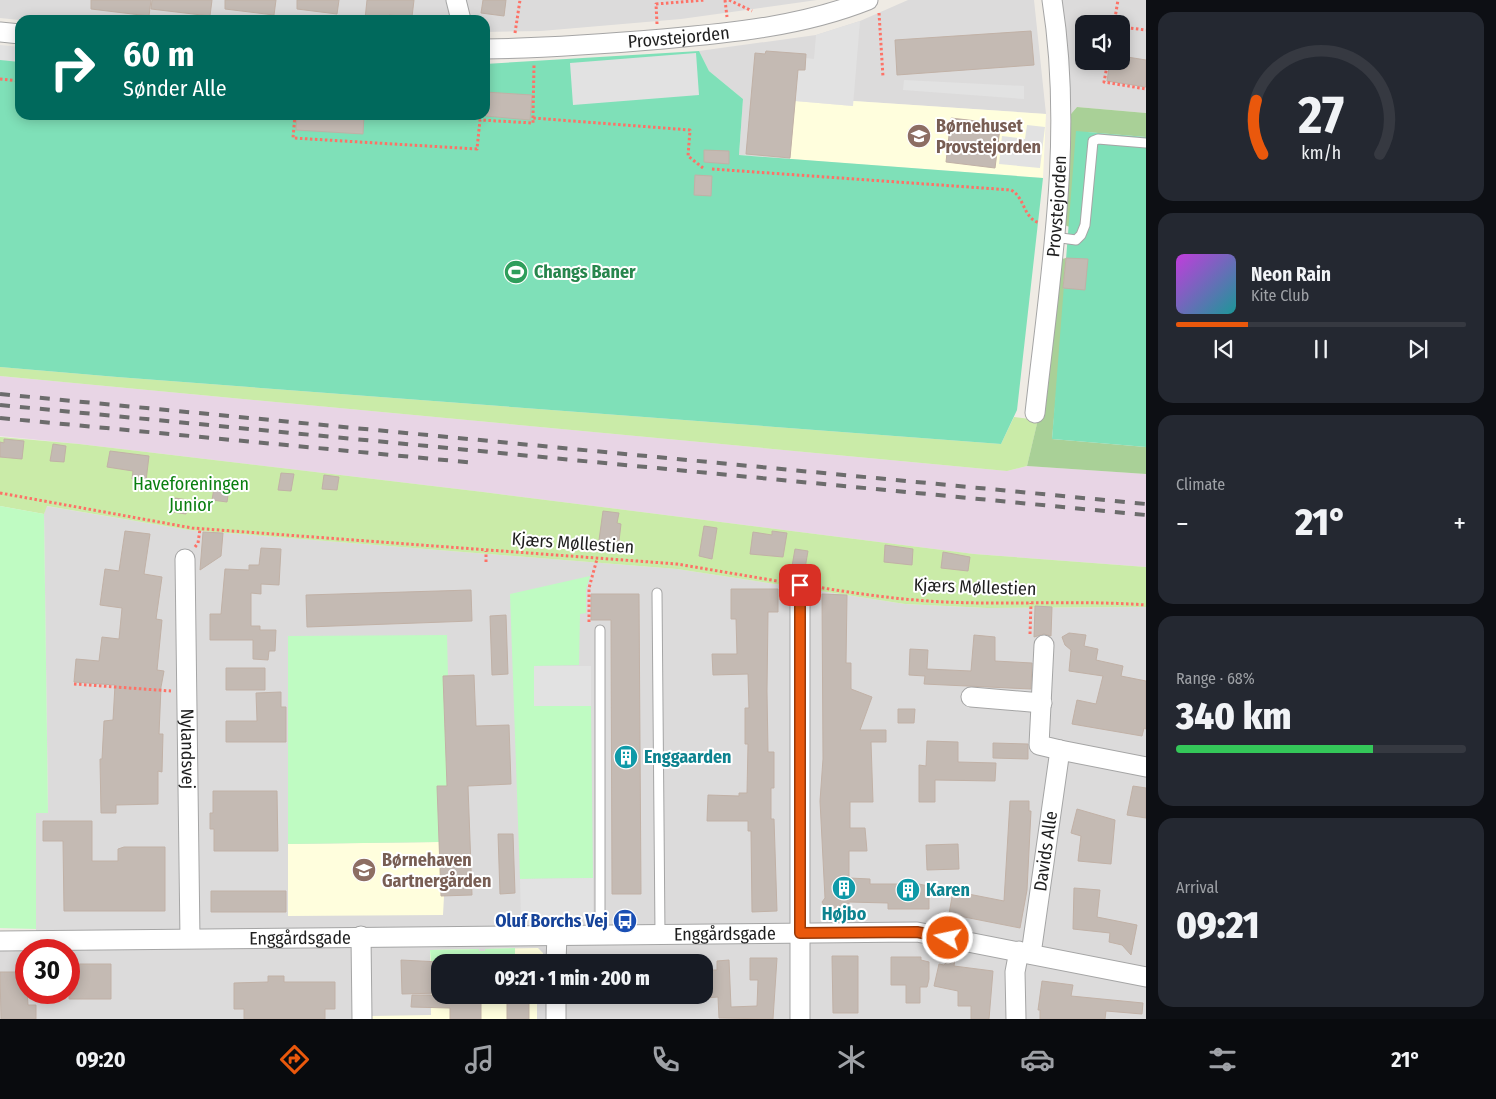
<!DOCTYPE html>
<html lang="en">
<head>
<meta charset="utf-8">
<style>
	body { margin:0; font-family:"Fira Sans Condensed",sans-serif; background:#242831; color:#f1f3f6; height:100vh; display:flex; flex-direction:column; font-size:19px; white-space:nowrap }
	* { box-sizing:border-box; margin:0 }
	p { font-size:16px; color:#9ea1a6 }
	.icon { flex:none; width:28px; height:28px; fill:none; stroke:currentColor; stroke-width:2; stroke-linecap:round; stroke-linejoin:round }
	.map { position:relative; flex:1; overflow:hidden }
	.drawer { display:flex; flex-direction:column; gap:12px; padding:12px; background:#0d0f14; width:350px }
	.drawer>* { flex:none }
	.guide { position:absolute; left:15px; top:15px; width:475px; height:105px; border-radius:15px; box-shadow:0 2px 12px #0003; background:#00695c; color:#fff; overflow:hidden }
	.fabs { position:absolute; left:1075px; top:15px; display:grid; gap:10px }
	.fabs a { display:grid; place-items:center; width:55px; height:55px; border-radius:10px; background:#171b24; box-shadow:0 2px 12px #0003; font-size:25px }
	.speed { position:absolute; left:15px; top:939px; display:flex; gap:10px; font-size:25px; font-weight:700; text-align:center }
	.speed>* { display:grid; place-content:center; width:65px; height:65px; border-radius:50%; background:#171b24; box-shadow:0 2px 12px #0003; line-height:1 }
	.speed .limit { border:8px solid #d22; background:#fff; color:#111 }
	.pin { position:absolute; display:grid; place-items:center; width:42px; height:42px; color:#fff; margin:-21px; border-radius:10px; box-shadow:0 2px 8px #0006 }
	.me { position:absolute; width:55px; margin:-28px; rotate:280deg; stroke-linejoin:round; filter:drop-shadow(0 0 4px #0008) }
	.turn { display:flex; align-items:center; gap:18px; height:105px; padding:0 25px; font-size:22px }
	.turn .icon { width:65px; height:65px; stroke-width:2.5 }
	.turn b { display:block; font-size:35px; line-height:42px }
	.big { font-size:38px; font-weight:800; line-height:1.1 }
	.drawer .card { flex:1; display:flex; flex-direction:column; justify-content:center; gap:8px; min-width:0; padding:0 18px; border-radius:15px; background:#242831 }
	.drawer .dial { align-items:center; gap:0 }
	.dial svg { height:130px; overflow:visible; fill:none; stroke:#363941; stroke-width:7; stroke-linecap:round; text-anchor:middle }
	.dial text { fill:#f1f3f6; stroke:none }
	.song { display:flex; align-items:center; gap:15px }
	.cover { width:60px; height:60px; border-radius:8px; background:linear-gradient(135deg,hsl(290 70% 55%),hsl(180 70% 35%)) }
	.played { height:5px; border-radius:2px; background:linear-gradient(90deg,#ea580c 25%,#363941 25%) }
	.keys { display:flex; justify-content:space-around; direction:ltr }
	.heat { display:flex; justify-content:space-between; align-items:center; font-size:28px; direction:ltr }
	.charge { height:8px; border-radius:4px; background:linear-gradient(90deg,#34c759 68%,#363941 0) }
	.trip { position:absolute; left:431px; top:954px; width:282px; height:50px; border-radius:15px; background:#171b24; box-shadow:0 2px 12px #0003; font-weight:800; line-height:50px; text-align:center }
	.tab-bar { display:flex; height:80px; justify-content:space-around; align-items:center; background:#090b0e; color:#9ea1a6 }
	.tab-bar .icon { width:35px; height:35px }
	.tab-bar .current { color:#ea580c }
	.tab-bar b { font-size:22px; color:#f1f3f6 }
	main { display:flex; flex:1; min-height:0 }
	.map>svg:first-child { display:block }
</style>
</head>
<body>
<main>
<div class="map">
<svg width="1146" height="1019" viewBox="0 0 1146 1019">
	<rect width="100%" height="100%" fill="#efebe4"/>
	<path fill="#dcdbdb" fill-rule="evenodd" d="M0,0H817L681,19L541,31L485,32V20H20L0,18Z
		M908,0H1034L1046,114L854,101H795L790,159L739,155L743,99L709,71L699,51L816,35L860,21Z
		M1060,0H1146V113L1077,107L1071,114ZM1084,24H1121V61H1084Z
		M46,506L189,530L677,569L905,604L987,608L1146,607V1019H0V951H26V992H69V950H36V813L48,812L44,514ZM440,962H705V995H440Z"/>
	<path fill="#e8d5e5" d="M0,376L1007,471L1027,466L1146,474V567L974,554L483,492L79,444L0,436Z"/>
	<path fill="#fffedd" d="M795,101L853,106V101L1046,114L1043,178L790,159Z
		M439,842L441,896H444L443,915L288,916V844Z
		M538,948L543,953V962H440V995H541L537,1000V1019H371V1016L431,1015L430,950L479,949V951H485V949Z"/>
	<path fill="#caeba8" d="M0,367L117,377L1001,444L1014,417L1038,420L1027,466L1007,471L0,376Z
		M0,437L79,444L483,492L974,554L1146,567V607L987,608L905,604L677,569L189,530L47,506L44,514L0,506Z"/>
	<path fill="#a9d097" d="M1077,107L1146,113V137L1086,132L1077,230L1062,224L1071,114Z
		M1066,258L1063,288L1066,289L1052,439L1146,447V474L1027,466L1040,411L1058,260Z"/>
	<path fill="#bffbc2" d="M0,506L44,514L48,813H36V929L0,928Z
		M590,576L586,589V613L580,614L579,665L534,666V705L591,706L593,878L520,879L510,594Z
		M447,635L448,676L443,677L447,786L437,787L439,842L288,844V636Z
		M515,948V962L431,963L430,950L479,949V951H485V949Z"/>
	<path fill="#7fe0b8" d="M0,47L20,49V115H485V64L699,51L709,71L743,99L739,155L1043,178L1017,410L1001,444L117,377L0,367Z
		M1076,131L1146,137V447L1052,439Z"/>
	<path fill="#e2e2e2" d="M860,21L853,106L795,101L798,70H805L806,58L814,59L816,35Z
		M0,45L20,47V62L0,60Z
		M696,53L699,95L573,105L570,63Z
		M904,80L1024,86V99L903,90Z
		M1027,125L1045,127L1040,168L999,164L1002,136L1025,139Z
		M534,666H591V706H534Z
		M593,878V919L521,920L520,879Z"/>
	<path fill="#c4bab3" stroke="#c1b1a6" d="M91,0H151L149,16L91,9Z
		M152,0H212L210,16L151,9Z
		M225,0H276L274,15L225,9Z
		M297,0H339L337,14L297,9Z
		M367,0H414L412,17L389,15L388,20L365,19Z
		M483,0H506L504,16L481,13Z
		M1031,31L1034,65L897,75L895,40Z
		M766,51L806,54L805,70H798L790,158L746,154L755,53L765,54Z
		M1121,56L1146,60V87L1107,81L1110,61H1121Z
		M485,92L532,95L530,120L485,116Z
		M297,115H364L363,134L296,130Z
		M951,118L994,123V128H1000L995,168L946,162Z
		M704,150L729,151V164L704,162Z
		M695,175L712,176L711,196L694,195Z
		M1066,258L1088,259L1085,290L1063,288Z
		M4,439L24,441L22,459L0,457V442L4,443Z
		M53,444L66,446L64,462L50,461Z
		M110,451L149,456L146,481L132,479L133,471L107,467Z
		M281,473L294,474L291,491L278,490Z
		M324,475L339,477L337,490L322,489Z
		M214,488L229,489L227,502L212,500Z
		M175,498L188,500L186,514L173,512Z
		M603,511L619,513L617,523L621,524L619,541L599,540Z
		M704,526L717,528L712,559L699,556Z
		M125,531L150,534L144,574L162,577L156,619L162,620L157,670L164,671L161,687L159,734H163L162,772L158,771V804L116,805V813H101L100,759H102L104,721L113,720L115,685L74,682L76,659L99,661L102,637L119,639L122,608L100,605L105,569L119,571Z
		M772,531L787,533L783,557L750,554L753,532L772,535Z
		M203,532L223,533L221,556L200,570Z
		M885,545L913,549L912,565L884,562Z
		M261,548L281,549L279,585L261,584V594L251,593V626H260V630H276L275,651H269L268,660L253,659V640H210V614H221L225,569L249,570V565H259Z
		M795,549L808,551L804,574L791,572Z
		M943,552L970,557L968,571L941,568Z
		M731,589H778V612H768L767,691L768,752H774V788H771V819H774L777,911L752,912L751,831H748V821H707L708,795L739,796V793H747L748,744H745V708H749L748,674L713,675L712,654H737L736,619H731Z
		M471,590L472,621L307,627L306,595Z
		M591,594H639L641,894H612L611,620H591Z
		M822,594L847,595L846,663H851V689L872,697L860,730H886V742H871L873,802H850V828H865L867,851H849V878L870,879V884H903V881L929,886V909H888V903L849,902V909H826L822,902L825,898L820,801L823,759Z
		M1035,606L1052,607L1051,636L1044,634L1034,637Z
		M506,615L508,674L492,675L490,616Z
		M1069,633L1086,635L1084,646L1098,649L1096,660L1123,666L1121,676L1146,681V729L1144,728L1142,736L1072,724L1077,700L1096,704L1103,676L1069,671L1071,650L1065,645L1062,637Z
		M974,635L995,637V661L1032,663L1031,689L924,684L925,676L909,675L910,649L928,650L927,669L971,671Z
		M226,668H265V690H226Z
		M474,675L476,726L509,725L511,784L468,786L472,895L441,896L437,786H447L443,676Z
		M281,692V707H286V742H226V721H257L256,693Z
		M898,709H915L914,723H898Z
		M927,741L958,742V762L996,763L995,781L935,780V802H919V765L926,766Z
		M993,743L1028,744V759L993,758Z
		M1133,786L1146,788V818L1127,815Z
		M213,791H277L278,851H214V829H210V813H213Z
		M1010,801H1029V811H1031L1027,890L1020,928L949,914L953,891L1004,901Z
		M1077,809L1115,820L1111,864L1078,861L1081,836L1071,833Z
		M43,821H92V861H118V849L124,847H165V911H64L63,841H43Z
		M498,834H513L515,893L500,894Z
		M958,844L959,869L927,870L926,845Z
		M1074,888L1100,890L1097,917L1137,925L1131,955L1122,945L1109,942L1110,933L1073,929Z
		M211,891H286V912H211Z
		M956,951L954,966L993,971L989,1019H971V1006H958V991L934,986L939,964L944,965Z
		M832,956H858V1013H833Z
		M891,957H921V960L929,962V979L927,987H920V1003H906V985H891Z
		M750,958H777L773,1019L719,1018L718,997L705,998V970H717V961L729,960L731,1007L757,1006L758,980H750Z
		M401,960L440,962V993L402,994Z
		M80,964H111V999H69V965Z
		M0,972H26L28,1005H36V1019H1Z
		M268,976H284V982H335V1009H325V1019H244V1009H234V983L268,982Z
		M1042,981L1073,985L1071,996L1143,1003L1142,1014L1106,1011L1105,1019H1040V1010H1038Z
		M412,995H481V1019H450V1008L411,1007Z
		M507,995H529V1019H507Z"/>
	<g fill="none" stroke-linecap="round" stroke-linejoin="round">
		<g stroke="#a5a5a5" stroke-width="11">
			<path id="lane" d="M1054,237L1076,240L1081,235L1085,225L1093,141L1098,139L1146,143
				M657,593L660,934
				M600,630V935"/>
		</g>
		<g stroke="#a5a5a5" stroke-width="21">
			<g id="street">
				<path d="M456,0L461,20"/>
				<path d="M0,32L20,34"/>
				<path id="s1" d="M485,49C545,48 604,44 663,39C732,33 803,26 868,0"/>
				<path id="s2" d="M1035,413C1050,277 1074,137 1052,0"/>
				<path id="s3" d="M185,559L190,938"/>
				<path d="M800,585V1019"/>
				<path d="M1044,645L1039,745L1060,750"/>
				<path d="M971,697L1042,703"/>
				<path d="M361,936L362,1019"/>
				<path id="s4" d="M0,941L917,932L1146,977"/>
				<path id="s5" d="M1031,954L1060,750L1146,767"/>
				<path d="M556,962L557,935"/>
				<path d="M556,995V1019"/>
				<path d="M1016,1019L1015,972L1019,951"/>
			</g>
		</g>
		<path stroke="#fd7267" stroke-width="3" stroke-dasharray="2.5 2.5" stroke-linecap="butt" d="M725,0L727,17
			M729,0L752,11
			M879,13L883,77
			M657,24L656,4L705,0
			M1114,24L1118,0
			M1121,27L1146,30
			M515,33L520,0
			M1108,61L1104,82L1146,89
			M0,79L20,81
			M295,115L293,138L477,149L480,120L533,123V118L690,130L688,156L703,168
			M533,118L534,64
			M712,169L1011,190C1025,197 1023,219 1040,223
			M0,493L192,528L677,564L783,582
			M195,547L198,543L200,529
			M486,562V551
			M817,587C859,594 902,600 945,602C1012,605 1079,600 1146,605
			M589,622V588L597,559
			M1030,634L1031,603
			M74,684L171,691"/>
		<use href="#lane" stroke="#fff" stroke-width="9"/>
		<use href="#street" stroke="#fff" stroke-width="19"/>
		<path stroke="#6c6c6c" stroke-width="4" stroke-dasharray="10 10" stroke-linecap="butt" d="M0,394L1146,504
			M0,405L1146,515
			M0,418L476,463"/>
	</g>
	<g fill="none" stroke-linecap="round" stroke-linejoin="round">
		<g stroke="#983908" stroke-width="12">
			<path id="route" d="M800,585V933L917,932L948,938"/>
		</g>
		<use href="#route" stroke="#ea580c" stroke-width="9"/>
	</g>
	<defs>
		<g id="school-disc" transform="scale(1.25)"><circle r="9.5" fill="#8d6e63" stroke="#fff"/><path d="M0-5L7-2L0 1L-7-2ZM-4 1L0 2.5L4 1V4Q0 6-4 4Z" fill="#fff"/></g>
		<g id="stadium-disc" transform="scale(1.25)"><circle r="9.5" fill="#2e9e5b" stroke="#fff"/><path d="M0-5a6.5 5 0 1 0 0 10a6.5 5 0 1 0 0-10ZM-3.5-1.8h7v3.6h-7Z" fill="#fff"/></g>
		<g id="building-disc" transform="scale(1.25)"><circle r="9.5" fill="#0f9aa8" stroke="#fff"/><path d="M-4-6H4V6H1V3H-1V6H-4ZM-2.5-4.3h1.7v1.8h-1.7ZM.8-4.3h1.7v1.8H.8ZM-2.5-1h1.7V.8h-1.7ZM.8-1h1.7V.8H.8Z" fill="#fff"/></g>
		<g id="bus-disc" transform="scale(1.25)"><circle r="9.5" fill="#1a4fb4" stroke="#fff"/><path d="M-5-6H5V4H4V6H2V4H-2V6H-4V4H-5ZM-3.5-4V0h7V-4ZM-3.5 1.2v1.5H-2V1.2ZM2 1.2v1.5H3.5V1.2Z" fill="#fff"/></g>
	</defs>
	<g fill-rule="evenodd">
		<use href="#school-disc" x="919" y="136"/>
		<use href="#stadium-disc" x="516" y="272"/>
		<use href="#building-disc" x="626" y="757"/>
		<use href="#school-disc" x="364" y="870"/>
		<use href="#building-disc" x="844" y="888"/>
		<use href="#building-disc" x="908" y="890"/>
		<use href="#bus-disc" x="625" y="921"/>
	</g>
	<g text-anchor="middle" stroke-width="4" stroke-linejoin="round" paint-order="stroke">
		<g font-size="18" fill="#1e1e1e" stroke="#fff">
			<text dy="6" stroke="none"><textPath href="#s1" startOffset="194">Provstejorden</textPath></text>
			<text dy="6" stroke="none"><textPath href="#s2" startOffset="208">Provstejorden</textPath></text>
			<text transform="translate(573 543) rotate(4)" y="6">Kjærs Møllestien</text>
			<text transform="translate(975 587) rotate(2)" y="6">Kjærs Møllestien</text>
			<text dy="6" stroke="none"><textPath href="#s3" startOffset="190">Nylandsvej</textPath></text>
			<text dy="6" stroke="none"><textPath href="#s5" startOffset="104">Davids Alle</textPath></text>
			<text dy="6" stroke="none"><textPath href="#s4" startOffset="725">Enggårdsgade</textPath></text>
			<text dy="6" stroke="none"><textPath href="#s4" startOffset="300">Enggårdsgade</textPath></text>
		</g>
		<g font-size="18" font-weight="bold" fill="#785e54" stroke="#fff" text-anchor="start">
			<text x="936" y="132">Børnehuset<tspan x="936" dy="21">Provstejorden</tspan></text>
			<text x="382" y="866">Børnehaven<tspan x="382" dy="21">Gartnergården</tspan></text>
		</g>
		<g font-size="18" font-weight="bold" fill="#27864d" stroke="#fff" text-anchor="start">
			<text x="534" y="278">Changs Baner</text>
		</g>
		<g font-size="18" fill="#097f10" stroke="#fff">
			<text x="191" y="490">Haveforeningen<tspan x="191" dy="21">Junior</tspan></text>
		</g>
		<g font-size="18" font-weight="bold" fill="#0d838f" stroke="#fff" text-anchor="start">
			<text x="644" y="763">Enggaarden</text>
			<text x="926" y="896">Karen</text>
			<text x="844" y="920" text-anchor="middle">Højbo</text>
		</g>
		<g font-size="18" font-weight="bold" fill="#164399" stroke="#fff" text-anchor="end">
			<text x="608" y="927">Oluf Borchs Vej</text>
		</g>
	</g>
</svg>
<div class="fabs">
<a><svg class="icon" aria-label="sound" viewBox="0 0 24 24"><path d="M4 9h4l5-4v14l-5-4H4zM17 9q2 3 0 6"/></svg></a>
</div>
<div class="speed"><div class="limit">30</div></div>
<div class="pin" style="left:800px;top:585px;background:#d93025"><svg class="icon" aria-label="arrive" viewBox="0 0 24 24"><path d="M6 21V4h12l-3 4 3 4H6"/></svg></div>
<svg class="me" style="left:948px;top:938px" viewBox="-20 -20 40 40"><circle r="17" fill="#ea580c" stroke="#fff" stroke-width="3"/><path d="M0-11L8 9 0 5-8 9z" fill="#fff"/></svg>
<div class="trip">09:21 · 1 min · 200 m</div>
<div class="guide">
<div class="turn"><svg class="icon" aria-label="right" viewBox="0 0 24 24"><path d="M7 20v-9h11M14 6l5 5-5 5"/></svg><div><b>60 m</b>Sønder Alle</div></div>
</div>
</div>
<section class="drawer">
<div class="card dial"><svg viewBox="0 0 100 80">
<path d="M14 69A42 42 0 1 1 86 69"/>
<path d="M14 69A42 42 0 0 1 10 36" stroke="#ea580c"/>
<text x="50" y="56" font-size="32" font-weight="700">27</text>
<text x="50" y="72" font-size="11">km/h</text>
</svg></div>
<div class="card">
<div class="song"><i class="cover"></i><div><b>Neon Rain</b><p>Kite Club</p></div></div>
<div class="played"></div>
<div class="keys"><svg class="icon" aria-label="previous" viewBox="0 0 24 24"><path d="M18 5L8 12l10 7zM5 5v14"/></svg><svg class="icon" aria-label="pause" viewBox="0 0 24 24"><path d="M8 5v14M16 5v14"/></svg><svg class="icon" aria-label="next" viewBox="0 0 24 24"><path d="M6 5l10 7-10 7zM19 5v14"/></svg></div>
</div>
<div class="card"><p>Climate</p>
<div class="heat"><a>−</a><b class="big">21°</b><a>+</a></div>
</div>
<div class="card"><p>Range · 68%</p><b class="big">340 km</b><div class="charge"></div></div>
<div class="card"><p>Arrival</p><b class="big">09:21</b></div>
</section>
</main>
<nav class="tab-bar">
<b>09:20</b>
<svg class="icon current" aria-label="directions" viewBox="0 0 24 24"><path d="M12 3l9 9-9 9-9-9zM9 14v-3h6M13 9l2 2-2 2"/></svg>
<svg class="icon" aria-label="music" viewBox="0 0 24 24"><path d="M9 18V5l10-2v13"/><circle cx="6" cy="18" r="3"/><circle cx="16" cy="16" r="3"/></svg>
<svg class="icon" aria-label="phone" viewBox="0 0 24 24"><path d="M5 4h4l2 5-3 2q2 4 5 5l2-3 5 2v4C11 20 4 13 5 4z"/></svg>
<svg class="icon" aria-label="climate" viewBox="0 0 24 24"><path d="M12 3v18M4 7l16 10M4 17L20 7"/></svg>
<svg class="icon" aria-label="car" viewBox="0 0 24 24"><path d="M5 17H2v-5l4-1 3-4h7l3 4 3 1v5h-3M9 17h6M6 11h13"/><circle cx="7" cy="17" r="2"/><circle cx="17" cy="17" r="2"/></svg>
<svg class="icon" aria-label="filters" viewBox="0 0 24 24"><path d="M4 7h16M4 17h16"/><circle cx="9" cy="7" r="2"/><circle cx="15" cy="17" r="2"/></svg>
<b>21°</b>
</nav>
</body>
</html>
